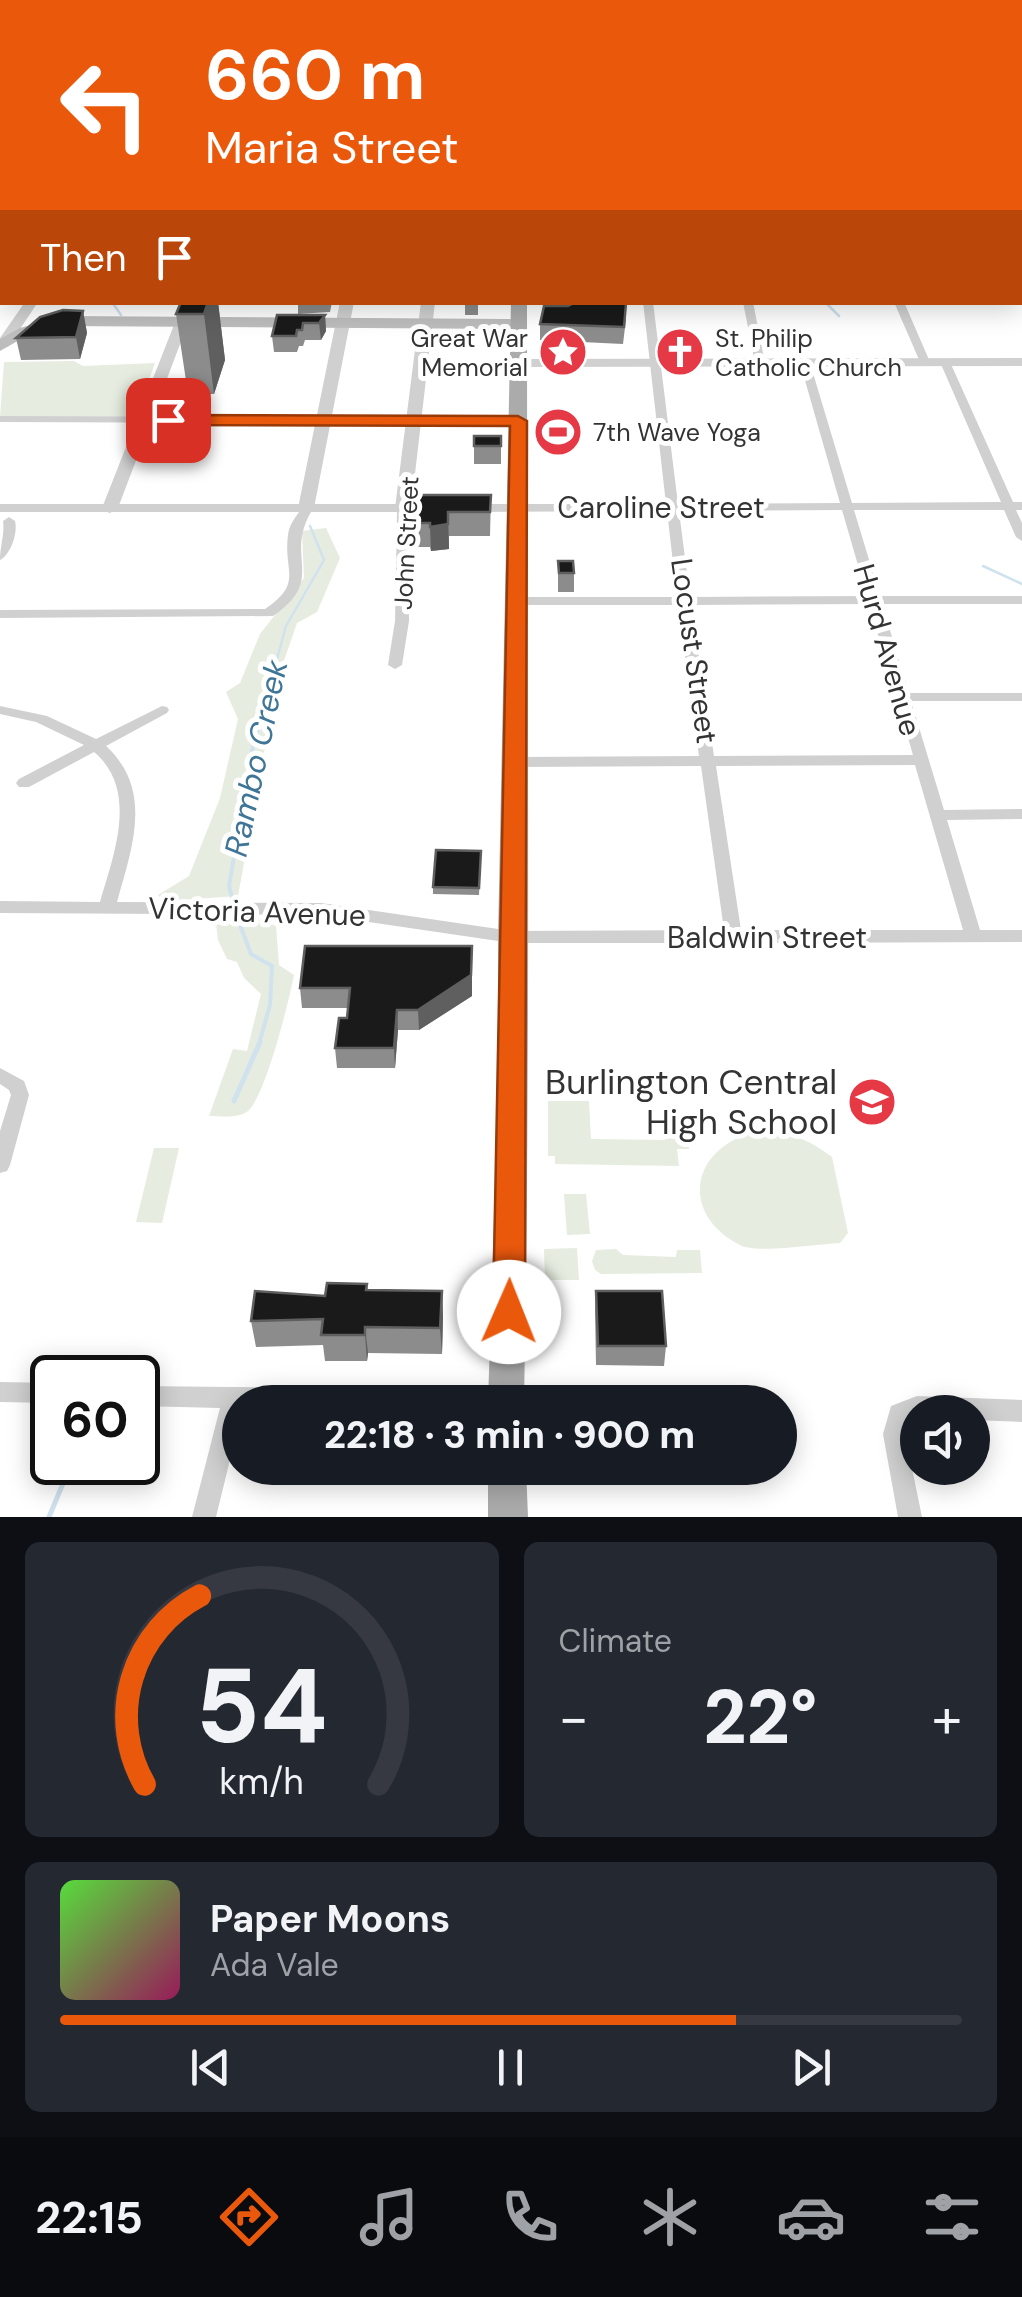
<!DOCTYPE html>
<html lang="en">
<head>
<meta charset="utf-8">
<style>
	body { margin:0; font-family:"DM Sans",sans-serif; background:#242831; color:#f1f3f6; height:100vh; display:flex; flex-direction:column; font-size:38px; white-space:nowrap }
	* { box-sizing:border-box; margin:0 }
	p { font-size:32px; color:#9ea1a6 }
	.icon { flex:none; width:55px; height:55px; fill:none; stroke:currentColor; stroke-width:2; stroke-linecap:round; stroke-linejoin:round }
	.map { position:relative; height:1517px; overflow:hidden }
	.drawer { display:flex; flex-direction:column; gap:25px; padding:25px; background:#0d0f14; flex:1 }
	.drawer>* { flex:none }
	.hud { position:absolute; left:0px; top:0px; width:1022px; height:305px; box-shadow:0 5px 25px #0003; background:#ea580c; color:#fff; overflow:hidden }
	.controls { position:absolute; left:900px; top:1395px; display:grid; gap:20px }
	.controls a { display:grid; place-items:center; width:90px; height:90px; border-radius:50%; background:#171b24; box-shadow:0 5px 25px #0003; font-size:50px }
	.speed { position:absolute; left:30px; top:1355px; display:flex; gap:20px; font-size:50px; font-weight:700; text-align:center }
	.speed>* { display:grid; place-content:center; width:130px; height:130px; border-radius:50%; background:#171b24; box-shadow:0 5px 25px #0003; line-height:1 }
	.speed .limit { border:5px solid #111; border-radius:15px; background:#fff; color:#111 }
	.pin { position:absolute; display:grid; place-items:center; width:85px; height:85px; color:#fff; margin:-42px; border-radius:20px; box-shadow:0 5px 15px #0006 }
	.me { position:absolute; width:110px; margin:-55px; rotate:1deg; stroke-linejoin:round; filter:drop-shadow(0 0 8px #0008) }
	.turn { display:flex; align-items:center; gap:35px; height:210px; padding:0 40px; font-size:45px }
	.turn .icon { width:130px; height:130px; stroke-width:2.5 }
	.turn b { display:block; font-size:70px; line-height:85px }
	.then { display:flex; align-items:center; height:95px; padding:0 40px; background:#0003; gap:20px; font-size:38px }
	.big { font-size:75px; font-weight:800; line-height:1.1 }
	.drawer .tile { flex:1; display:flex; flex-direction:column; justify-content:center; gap:15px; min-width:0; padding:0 35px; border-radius:15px; background:#242831 }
	.drawer .dial { align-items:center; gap:0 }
	.dial svg { height:260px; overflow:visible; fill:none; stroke:#363941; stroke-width:7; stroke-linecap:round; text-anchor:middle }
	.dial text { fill:#f1f3f6; stroke:none }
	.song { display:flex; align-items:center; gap:30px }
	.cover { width:120px; height:120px; border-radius:15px; background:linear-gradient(135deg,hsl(110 70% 55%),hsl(330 70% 35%)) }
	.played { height:10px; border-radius:5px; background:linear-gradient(90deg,#ea580c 75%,#363941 75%) }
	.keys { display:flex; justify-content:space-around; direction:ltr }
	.heat { display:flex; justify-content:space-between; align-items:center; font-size:55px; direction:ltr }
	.drawer .tiles { flex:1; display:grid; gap:25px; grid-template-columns:1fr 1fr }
	.tile:last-child { grid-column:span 2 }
	.trip { position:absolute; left:222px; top:1385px; width:575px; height:100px; border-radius:50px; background:#171b24; box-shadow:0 5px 25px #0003; font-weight:800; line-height:100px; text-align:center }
	.tab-bar { display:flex; height:160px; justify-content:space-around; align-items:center; background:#090b0e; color:#9ea1a6 }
	.tab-bar .icon { width:70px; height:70px }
	.tab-bar .on { color:#ea580c }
	.tab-bar b { font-size:45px; color:#f1f3f6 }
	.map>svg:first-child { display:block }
</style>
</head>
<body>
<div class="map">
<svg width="1022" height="1517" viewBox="0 0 1022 1517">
	<rect width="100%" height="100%" fill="#fff"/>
	<path fill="#e6ecdf" d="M74,361L83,366L155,363L135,417H0L4,362Z
		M326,528L340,558L317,612L297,623L277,681L238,896L164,901L158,895L189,876L220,798L238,719L226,692L240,683L260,634L304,578L302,531Z
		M250,917L276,926L279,965L294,975C289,1000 266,1095 248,1111C238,1119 220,1116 209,1116L233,1049L247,1051L261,994L244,978L237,962L227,959L218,940L216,922Z
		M548,1101H589L591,1139L665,1140V1132H688L689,1149H677L679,1166L555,1164V1156H548Z
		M767,1130C794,1134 811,1141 832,1157L848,1233L840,1243C818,1244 756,1254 740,1245C674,1211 694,1139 767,1130Z
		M154,1148H179L162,1223L136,1222Z
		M564,1194H586L590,1234L567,1235Z
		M577,1248L579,1280H545L544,1249Z
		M616,1249L623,1255L676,1257L677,1250H700L702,1273L601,1274L595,1270L592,1261L596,1250Z"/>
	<path fill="#cfe2ee" d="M0,0H1022V150L1020,2H2V123Z"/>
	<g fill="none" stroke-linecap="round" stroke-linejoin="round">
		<path stroke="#cfe2ee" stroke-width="2.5" d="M112,302L121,315
			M825,302L839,316
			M983,566L1022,584
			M272,677L286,626L324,560L310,526"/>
		<path stroke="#cfe2ee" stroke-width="4" d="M234,905L229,886L252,751L273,675
			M236,914L251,954L272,966L270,1005L259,1044"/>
		<path stroke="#cfe2ee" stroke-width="5" d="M234,1101L260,1042
			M49,1517L72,1462"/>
		<path fill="#d0d0d0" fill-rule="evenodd" d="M0,141H2V146H0Z
			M643,302H653L678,504L840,503L800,363L805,360L810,363L852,503L1001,502L940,362L945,359L950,362L1013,502H1022V510H1016L1022,523V541L1016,537L1004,510H854L880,596H1022V604H882L909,693H1022V701H911L944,810L1022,809V819L947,820L980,930H1022V942L740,943L734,945L728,943H512L321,915L0,913V901L100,902C114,854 139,790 94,752L29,787H19L16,783L19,779L84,745L36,722L0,714V706L47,716L96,739L162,706L167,707L169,710L167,713L106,746C154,790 132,848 117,902L321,903L512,931L724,930L701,766L515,767L507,762L515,757L699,756L678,605H516L509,601L516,597H677L667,511L471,512L465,508L471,504H666ZM842,510L867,596L690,597L679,511ZM869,604L913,755L714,756L691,605ZM915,765L963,930H741L716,766Z
			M743,302H753L765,363L764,365L755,363Z
			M894,302H904L930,362L929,364L920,362Z
			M0,416L518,418L524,421L518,424L0,422Z
			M0,504H433L439,508L433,512H409V621L402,665L395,669L388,665L395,621L397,512H311C284,558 327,579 273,616L0,618V610L265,609C304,583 283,571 288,535C289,526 294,519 299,512H0Z
			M9,517L15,521C18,533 11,554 0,560C0,547 5,532 3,521Z
			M0,1068L24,1081L29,1095L10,1165L7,1171L0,1173V1131L11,1095L9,1090L0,1084Z
			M0,1382L52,1383V1403L0,1402Z
			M138,1386L506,1390L514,1394L517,1401L240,1402V1419L216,1517H192L220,1408L138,1406Z
			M917,1396L1022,1400V1422L972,1420V1412H918V1418L908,1421L905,1434L922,1517H898L883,1434L891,1406Z"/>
		<path fill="#d0d0d0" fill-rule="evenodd" d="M1020,278H1022V286H1020Z
			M25,302H38L8,347H0V338Z
			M183,302H196L118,508L110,513L104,511L102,508Z
			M340,302H354L314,508L306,513L298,508Z
			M421,302H435L411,508L403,513L395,508Z
			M1022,358V366L518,367L511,363L518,359Z"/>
		<path fill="#bdbdbd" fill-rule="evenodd" d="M62,316L518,319L526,324L518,329L62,326L30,334L0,351V339L20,328Z"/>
		<path fill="#ababab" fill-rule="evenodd" d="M0,151H2V160H0Z
			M1020,189H1022V197H1020Z
			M511,302H527C527,669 531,1036 524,1402H488L498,1096V937Z
			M488,1468H526L528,1517H488Z"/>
	</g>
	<path fill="#8c8c8c" d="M218,302L225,360L214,394H188L176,314Z
		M298,302H332L330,312L298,314Z
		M465,302H478V315H465Z
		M83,311L87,333L80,359L21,360L16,338Z
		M325,315L326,331L321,340H305L303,346H299L297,352H274L272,336Z
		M626,319L623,344L540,340V324Z
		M474,436H501V464H474Z
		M491,495L490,536H449V549L431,551L430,547H416L415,523Z
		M558,561L574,573V592H558Z
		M481,851L479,895L433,894V887Z
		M472,946V996L419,1030H398L395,1068H337L335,1048L347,1018L348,1008H302L300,988Z
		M367,1284L368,1290L442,1291L443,1317L442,1354L368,1353L367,1361H325L323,1345L256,1347L251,1321Z
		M596,1291L666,1346L664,1366L596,1365L595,1311Z"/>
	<path fill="#5f5f5f" d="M208,302H218L225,360L214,394L204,314Z
		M83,311L87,333L80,359L76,337Z
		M325,315L326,331L321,340L319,323Z
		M448,512L449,549L431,551L430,527Z
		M472,946V996L419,1030L418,1010Z
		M397,1010L398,1030L395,1068L394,1048Z
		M442,1291L443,1317L442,1354L440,1328Z
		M365,1327L368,1353L367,1361L365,1335Z"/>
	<path fill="#1a1a1a" stroke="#5f5f5f" stroke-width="2.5" d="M181,302H208L204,314H176Z
		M576,302L626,303L624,327L540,324L544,306H568Z
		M63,310L83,311L76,337L16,338L40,317Z
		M277,315H325L319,323H303L302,330H297L296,336H272Z
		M474,436H501V446H474Z
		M418,495H491L490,512H448V524L430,527V523H415Z
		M558,561H573L574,573H559Z
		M436,850L481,851L479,888L433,887Z
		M305,946H472L471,975L418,1010H397L394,1048H335L339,1018H347L350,988H300Z
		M327,1283L367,1284L366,1290L442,1291L440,1328L365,1327V1335H321L323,1319L251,1321L255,1291L325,1296Z
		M596,1291H662L666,1346H598Z"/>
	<path fill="#ea580c" stroke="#983908" stroke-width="2.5" d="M518,416L527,421L525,1312L520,1322L509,1326L497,1322L493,1312L510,426L168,425L159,420L168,415Z"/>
	<defs>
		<g id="sight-disc" transform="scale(2.5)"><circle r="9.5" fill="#e63946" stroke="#fff"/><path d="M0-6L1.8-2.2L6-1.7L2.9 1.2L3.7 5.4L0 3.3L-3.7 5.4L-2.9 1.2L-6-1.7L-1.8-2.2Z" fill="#fff"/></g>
		<g id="church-disc" transform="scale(2.5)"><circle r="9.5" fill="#e63946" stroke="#fff"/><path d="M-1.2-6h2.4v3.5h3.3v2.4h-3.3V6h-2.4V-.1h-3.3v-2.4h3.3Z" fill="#fff"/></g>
		<g id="stadium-disc" transform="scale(2.5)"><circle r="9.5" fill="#e63946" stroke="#fff"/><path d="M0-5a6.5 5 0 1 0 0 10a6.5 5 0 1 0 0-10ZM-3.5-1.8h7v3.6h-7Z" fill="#fff"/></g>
		<g id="school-disc" transform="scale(2.5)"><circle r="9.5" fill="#e63946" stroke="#fff"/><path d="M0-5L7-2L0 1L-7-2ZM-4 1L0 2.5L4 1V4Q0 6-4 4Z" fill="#fff"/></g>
	</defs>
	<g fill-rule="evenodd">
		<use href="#sight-disc" x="563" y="352"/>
		<use href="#church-disc" x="680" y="352"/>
		<use href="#stadium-disc" x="558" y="432"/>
		<use href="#school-disc" x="872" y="1102"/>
	</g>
	<g text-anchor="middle" stroke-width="10" stroke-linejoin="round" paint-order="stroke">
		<g font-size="25" fill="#333" stroke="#fff" text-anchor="start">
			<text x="528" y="347" text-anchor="end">Great War<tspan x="528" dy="29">Memorial</tspan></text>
			<text x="715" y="347">St. Philip<tspan x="715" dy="29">Catholic Church</tspan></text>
			<text x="593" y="441">7th Wave Yoga</text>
		</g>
		<g font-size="25" fill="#333" stroke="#fff">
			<text transform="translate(406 543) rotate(-87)" y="9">John Street</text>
		</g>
		<g font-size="30" fill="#333" stroke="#fff">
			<text x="661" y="518">Caroline Street</text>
			<text transform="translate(887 650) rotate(74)" y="10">Hurd Avenue</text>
			<text transform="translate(694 651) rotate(82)" y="10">Locust Street</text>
			<text transform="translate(257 912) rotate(2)" y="10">Victoria Avenue</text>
			<text x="767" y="948">Baldwin Street</text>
		</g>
		<g font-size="32" font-style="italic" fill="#3f7597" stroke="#fff">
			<text transform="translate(256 758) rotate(-78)" y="11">Rambo Creek</text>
		</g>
		<g font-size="35" fill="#333" stroke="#fff" text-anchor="end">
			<text x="837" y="1094">Burlington Central<tspan x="837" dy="40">High School</tspan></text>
		</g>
	</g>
</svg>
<div class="controls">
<a><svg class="icon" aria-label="sound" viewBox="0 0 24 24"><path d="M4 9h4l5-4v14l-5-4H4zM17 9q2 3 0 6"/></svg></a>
</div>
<div class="speed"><div class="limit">60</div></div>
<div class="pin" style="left:168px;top:420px;background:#d93025"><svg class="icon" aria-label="arrive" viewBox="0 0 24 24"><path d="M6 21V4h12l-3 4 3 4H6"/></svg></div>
<svg class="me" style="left:509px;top:1312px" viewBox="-20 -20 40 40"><circle r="19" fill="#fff"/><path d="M0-13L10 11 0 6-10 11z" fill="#ea580c"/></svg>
<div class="trip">22:18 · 3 min · 900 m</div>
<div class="hud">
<div class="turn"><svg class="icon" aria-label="left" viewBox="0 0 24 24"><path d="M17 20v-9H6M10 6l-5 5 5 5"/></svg><div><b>660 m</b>Maria Street</div></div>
<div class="then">Then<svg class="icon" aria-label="arrive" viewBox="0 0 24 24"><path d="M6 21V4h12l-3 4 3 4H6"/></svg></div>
</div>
</div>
<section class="drawer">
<div class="tiles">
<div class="tile dial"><svg viewBox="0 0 100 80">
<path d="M14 69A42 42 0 1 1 86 69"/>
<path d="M14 69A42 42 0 0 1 31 11" stroke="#ea580c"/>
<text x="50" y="56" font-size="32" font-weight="700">54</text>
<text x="50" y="72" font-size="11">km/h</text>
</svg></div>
<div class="tile"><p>Climate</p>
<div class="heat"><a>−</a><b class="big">22°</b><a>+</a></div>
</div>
<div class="tile">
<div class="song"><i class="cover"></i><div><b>Paper Moons</b><p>Ada Vale</p></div></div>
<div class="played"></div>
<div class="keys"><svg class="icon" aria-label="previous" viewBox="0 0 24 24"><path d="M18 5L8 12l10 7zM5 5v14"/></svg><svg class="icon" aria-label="pause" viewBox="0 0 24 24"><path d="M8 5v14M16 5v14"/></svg><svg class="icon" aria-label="next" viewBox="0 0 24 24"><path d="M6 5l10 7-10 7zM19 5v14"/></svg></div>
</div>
</div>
</section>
<nav class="tab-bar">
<b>22:15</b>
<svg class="icon on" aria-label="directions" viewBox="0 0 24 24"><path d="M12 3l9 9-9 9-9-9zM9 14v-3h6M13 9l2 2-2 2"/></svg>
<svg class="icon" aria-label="music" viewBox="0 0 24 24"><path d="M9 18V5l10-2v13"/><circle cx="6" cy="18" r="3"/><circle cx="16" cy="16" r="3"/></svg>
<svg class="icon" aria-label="phone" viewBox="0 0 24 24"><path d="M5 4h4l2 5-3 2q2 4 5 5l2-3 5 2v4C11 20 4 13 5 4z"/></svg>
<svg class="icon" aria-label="climate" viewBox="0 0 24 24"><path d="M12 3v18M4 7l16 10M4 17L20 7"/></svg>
<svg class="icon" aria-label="car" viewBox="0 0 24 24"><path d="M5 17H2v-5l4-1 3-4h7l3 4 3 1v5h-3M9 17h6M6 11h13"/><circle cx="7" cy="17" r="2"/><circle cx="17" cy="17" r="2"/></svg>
<svg class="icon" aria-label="filters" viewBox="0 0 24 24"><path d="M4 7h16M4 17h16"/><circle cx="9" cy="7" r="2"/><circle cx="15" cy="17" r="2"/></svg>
</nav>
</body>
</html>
